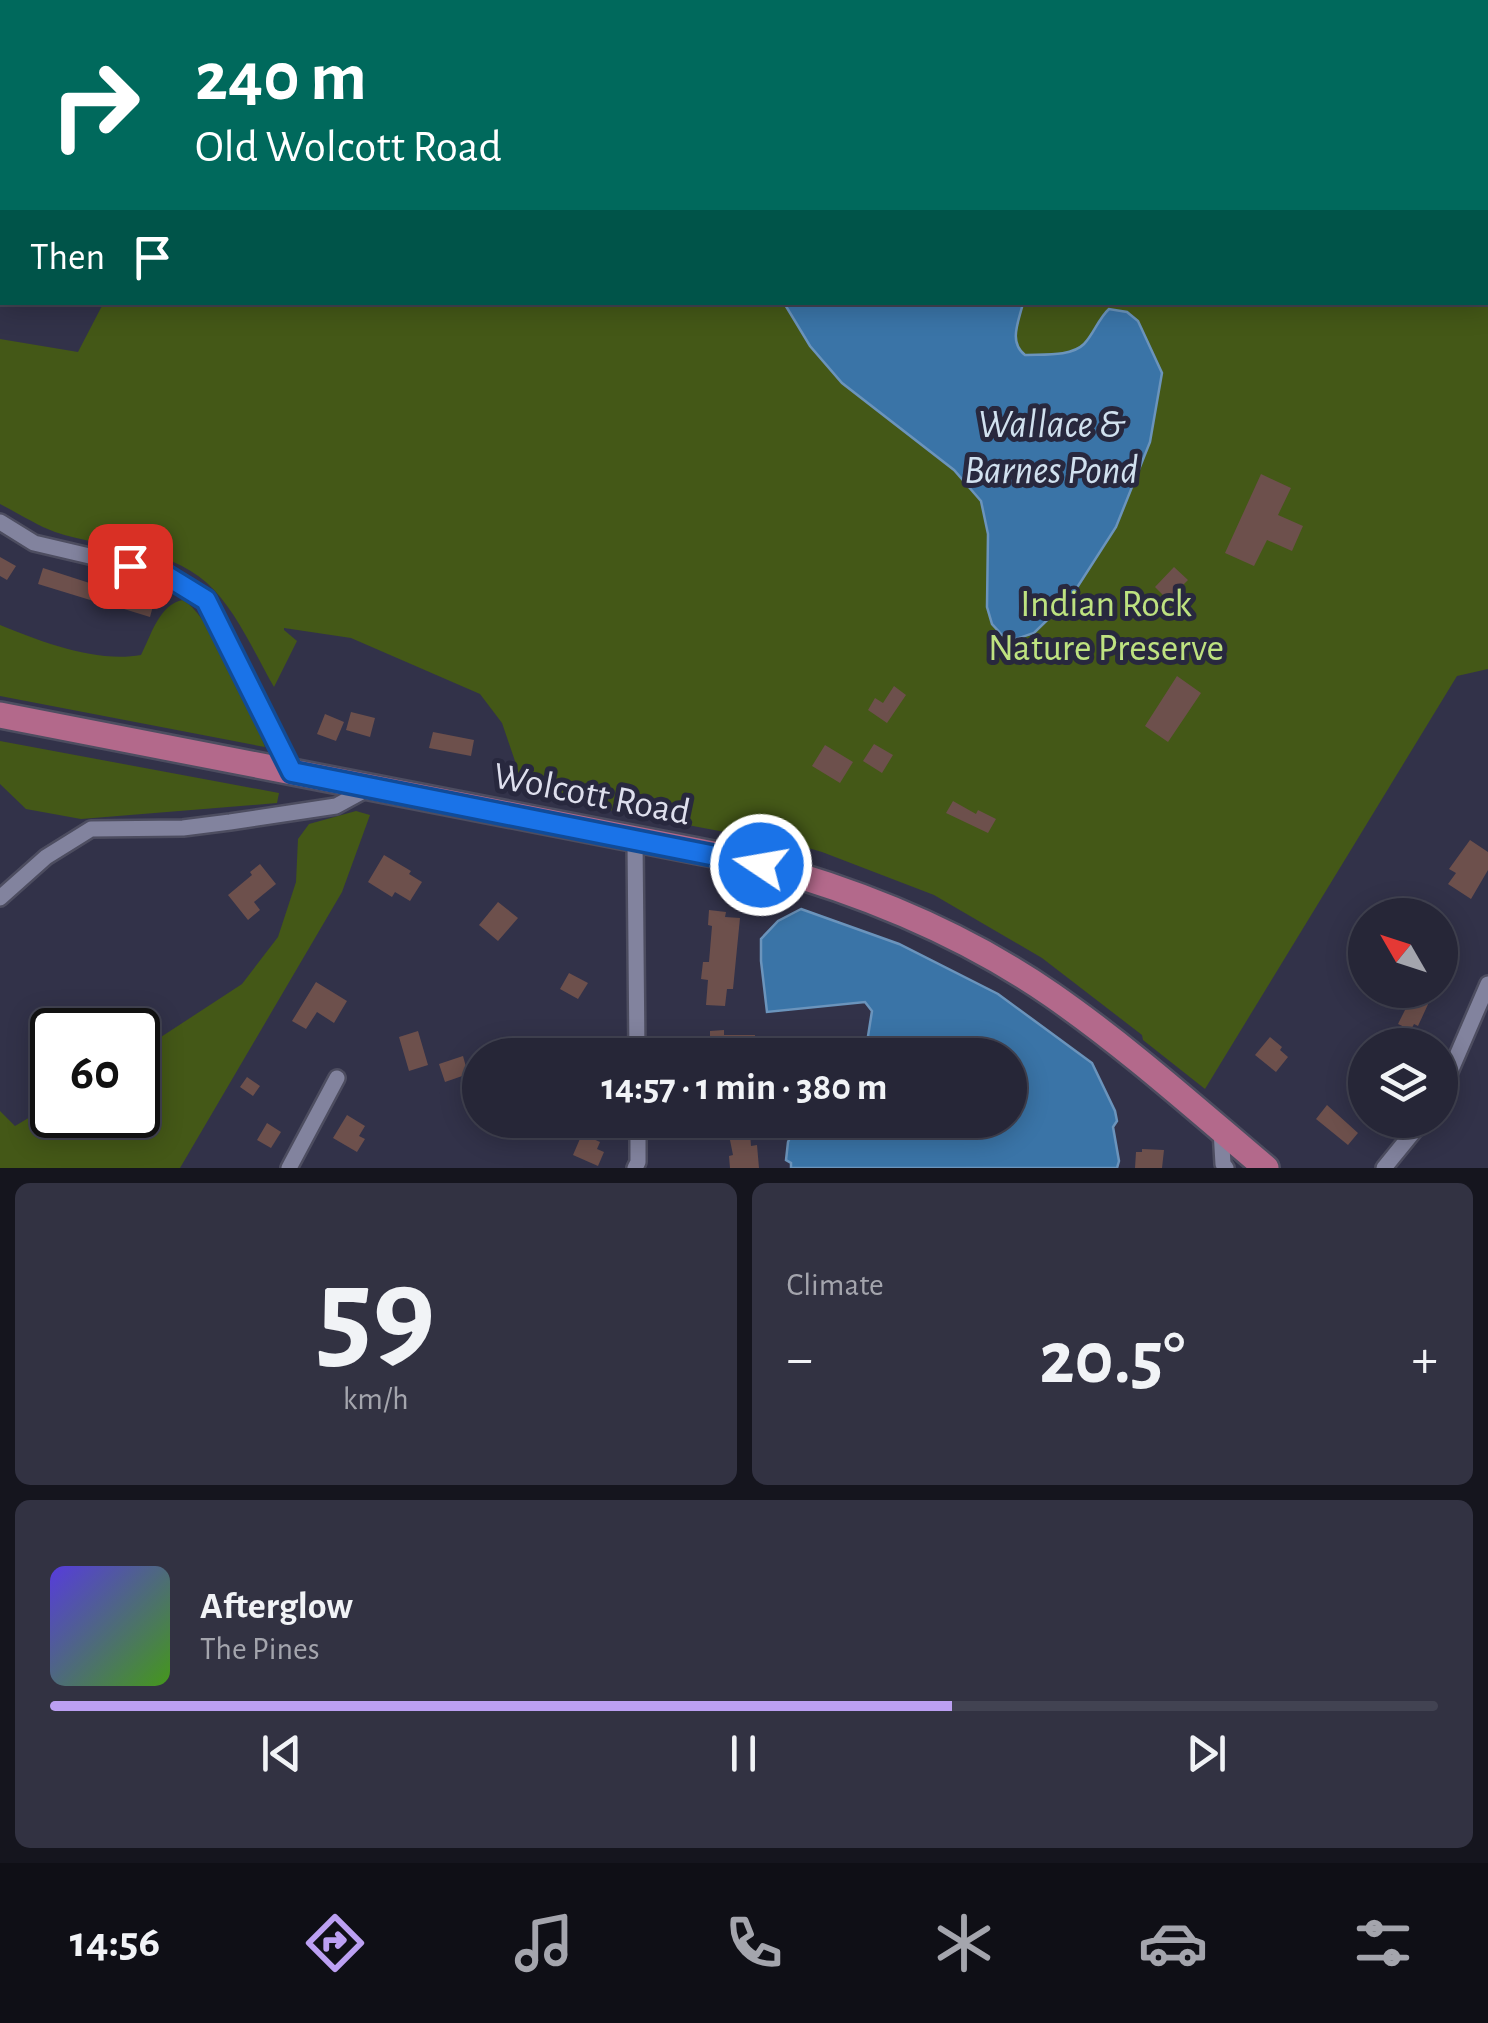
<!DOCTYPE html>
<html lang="en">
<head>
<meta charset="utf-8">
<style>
	body { margin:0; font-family:"Alegreya Sans",sans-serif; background:#323242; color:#f1f3f6; height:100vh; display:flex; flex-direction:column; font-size:38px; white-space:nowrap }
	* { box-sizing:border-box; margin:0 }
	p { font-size:32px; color:#a4a5ad }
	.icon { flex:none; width:55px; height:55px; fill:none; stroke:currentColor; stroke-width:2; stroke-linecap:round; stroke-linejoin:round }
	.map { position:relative; height:1168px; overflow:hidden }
	.panel { display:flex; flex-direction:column; gap:15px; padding:15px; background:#15151e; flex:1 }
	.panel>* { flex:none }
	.guide { position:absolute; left:0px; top:0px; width:1490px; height:305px; box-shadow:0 5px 25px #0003,0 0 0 2px #424352; background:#00695c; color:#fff; overflow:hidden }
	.needle { width:65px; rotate:309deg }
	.buttons { position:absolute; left:1348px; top:898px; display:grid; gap:20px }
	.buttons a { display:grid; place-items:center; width:110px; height:110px; border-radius:50%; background:#262637; box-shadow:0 5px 25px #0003,0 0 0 2px #424352; font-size:50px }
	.speed { position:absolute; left:30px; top:1008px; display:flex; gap:20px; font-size:50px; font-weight:700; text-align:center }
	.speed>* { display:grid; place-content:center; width:130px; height:130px; border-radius:50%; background:#262637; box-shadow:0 5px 25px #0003,0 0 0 2px #424352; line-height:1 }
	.speed .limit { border:5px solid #111; border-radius:15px; background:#fff; color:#111 }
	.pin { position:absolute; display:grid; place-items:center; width:85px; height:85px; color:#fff; margin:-42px; border-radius:20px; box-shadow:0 5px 15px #0006 }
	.me { position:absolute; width:110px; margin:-55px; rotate:282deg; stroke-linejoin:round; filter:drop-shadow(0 0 8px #0008) }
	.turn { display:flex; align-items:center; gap:35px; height:210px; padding:0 30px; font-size:45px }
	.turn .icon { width:130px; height:130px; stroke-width:2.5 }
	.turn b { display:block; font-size:70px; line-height:85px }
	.then { display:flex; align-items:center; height:95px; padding:0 30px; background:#0003; gap:20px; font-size:38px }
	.big { font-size:75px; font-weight:700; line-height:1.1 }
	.panel .widget { flex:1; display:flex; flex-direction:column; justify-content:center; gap:15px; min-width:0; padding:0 35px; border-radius:15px; background:#323242 }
	.panel .dial { align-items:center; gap:0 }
	.dial b { font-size:130px; line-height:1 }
	.song { display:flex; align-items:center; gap:30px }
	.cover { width:120px; height:120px; border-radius:15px; background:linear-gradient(135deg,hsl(250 70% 55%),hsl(100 70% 35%)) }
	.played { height:10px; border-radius:5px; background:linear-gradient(90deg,#bca0f2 65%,#424352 65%) }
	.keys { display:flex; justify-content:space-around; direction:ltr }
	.heat { display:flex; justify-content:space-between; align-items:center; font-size:55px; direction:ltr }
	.panel .tiles { flex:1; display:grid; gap:15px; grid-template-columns:1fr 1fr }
	.widget:last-child { grid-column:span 2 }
	.trip { position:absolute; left:462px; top:1038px; width:565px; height:100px; border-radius:50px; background:#262637; box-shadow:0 5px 25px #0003,0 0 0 2px #424352; font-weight:700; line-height:100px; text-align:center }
	.tabs { display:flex; height:160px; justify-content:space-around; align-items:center; background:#0f0f16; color:#a4a5ad }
	.tabs .icon { width:70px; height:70px }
	.tabs .active { color:#bca0f2 }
	.tabs b { font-size:45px; color:#f1f3f6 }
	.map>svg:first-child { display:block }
</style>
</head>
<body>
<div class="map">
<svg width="1488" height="1168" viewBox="0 0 1488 1168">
	<rect width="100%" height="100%" fill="#323249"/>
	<path fill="#445817" d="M0,0H173L171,2H2V267H0Z
		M261,0H1488V669L1457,676L1205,1089L1143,1040L1142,1035L1042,958L934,895L822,852L774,838L772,841L572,803L534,778L505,785L516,764L502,723L480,694L351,638L284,628V630L297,641L274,687C255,654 235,608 207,583C166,546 105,549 55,532C36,525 18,513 0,504V339L78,352L104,302H1488V2H259Z
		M183,600C212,617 252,712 265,747L0,696V625C42,642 96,663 141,655C151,636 159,604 183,600Z
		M0,741L279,793L277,803L81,819L26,809L0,784Z
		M356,811L370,815L342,892L180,1168H0V1111L15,1126L52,1104V1115H138V1052L242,984L278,937L296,882L298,839L309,824Z"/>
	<path fill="#3a74a7" stroke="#6b94bc" stroke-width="2.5" d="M784,303H1023C1019,321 1008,342 1025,355C1042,354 1071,357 1084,344C1094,334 1098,319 1109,309L1127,312L1138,321L1162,373L1150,442L1116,527L1071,597L1034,633L1016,639L1002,635L992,624L987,607L988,534L981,501L954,470L842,383L810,346Z
		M801,909L899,944L998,994L1092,1063L1115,1111L1117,1121L1113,1127L1119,1161L1117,1168H791V1163L786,1160L788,1142L798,1120H1010V1055H865L872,1011L865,1002L767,1012L761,961V939L778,921Z"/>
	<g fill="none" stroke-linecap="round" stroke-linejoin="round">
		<path stroke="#6b94bc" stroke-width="4" d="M542,0L544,2"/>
	</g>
	<path fill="#6d504c" d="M1261,474L1291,488L1278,515L1303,526L1292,551L1267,540L1254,566L1225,553Z
		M0,557L16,566L7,580L0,576Z
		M1174,567L1188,580L1168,600L1155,587Z
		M43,568L105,588L100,603L38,584Z
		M128,594L147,599L146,604L153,606L150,617L124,609Z
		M1177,676L1201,693L1168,742L1145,726Z
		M894,686L906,695L887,723L868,710L875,698L883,703Z
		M351,712L375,718L370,737L346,730Z
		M325,714L344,722L336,741L317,734Z
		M433,732L474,740L471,756L429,748Z
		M874,744L893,755L882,773L863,761Z
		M825,745L853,762L840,783L812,766Z
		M953,801L976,814L978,810L996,819L988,833L946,813Z
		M1470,840L1488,852V870L1471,899L1448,884L1456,873L1449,869Z
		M384,855L411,871L409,874L422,882L410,901L395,892L392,897L368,882Z
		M260,864L276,884L254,902L260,910L248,920L228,895L252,875L250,872Z
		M498,902L518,918L498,941L479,925Z
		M709,910L726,912L725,917L740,918L733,989H727L725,1006L706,1005L708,980L701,979L703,962H709L712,926L708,925Z
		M1440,942L1452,947L1442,976H1440Z
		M569,973L588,983L578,999L560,989Z
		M316,982L347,1001L334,1023L317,1012L306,1029L292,1021Z
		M1414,992L1430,1000L1418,1026L1414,1024L1411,1030L1398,1024Z
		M724,1030V1035H755V1055H723V1047H710V1031Z
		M418,1031L428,1065L409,1071L399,1037Z
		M1270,1037L1282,1047L1280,1050L1288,1057L1276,1072L1255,1055Z
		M463,1056L468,1074L445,1082L439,1064Z
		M247,1077L260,1086L253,1096L240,1087Z
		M1327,1105L1358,1133L1348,1145L1316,1119Z
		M347,1115L365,1126L359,1136L365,1139L357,1152L333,1138Z
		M726,1120H749L751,1146L757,1145L759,1168H730L729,1156L733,1155Z
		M267,1123L281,1132L271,1148L257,1140Z
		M582,1134L600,1142L597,1149L604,1152L598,1166L573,1155Z
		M1142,1149L1164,1150L1162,1168H1135L1136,1152H1142Z"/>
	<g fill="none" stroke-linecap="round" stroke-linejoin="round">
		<g stroke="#4d4d60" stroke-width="20">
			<path id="minor" d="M0,522L34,543L162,573L206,600L292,772
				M635,841L637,1055
				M0,898L46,857L91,829L183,828L230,822L336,806L369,788
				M1440,1095L1488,984
				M1221,1130L1223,1164L1226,1168
				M289,1168L337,1078
				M635,1168L638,1162V1120
				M1384,1168L1423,1120"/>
		</g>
		<g stroke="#4d4d60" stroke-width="30">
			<path id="primary" d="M0,715L739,859C849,887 958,930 1052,995C1127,1047 1196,1109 1266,1168"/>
		</g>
		<use href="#minor" stroke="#82839e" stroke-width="15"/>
		<use href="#primary" stroke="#b3698b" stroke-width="25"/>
	</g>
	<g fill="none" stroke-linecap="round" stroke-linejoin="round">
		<g stroke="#114b97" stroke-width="25">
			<path id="route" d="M130,566L162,573L206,600L292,772L761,865"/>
		</g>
		<use href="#route" stroke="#1a73e8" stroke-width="18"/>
	</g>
	<g text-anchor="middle" stroke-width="10" stroke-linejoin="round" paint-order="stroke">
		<g font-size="38" fill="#bee280" stroke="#28283e">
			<text x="1106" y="616">Indian Rock<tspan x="1106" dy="44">Nature Preserve</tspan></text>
		</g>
		<g font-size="38" fill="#dedfed" stroke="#28283e">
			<text transform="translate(592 793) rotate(11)" y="13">Wolcott Road</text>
		</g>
		<g font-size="40" font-style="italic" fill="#d1e1ef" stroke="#28283e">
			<text x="1051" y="437">Wallace &amp;<tspan x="1051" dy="46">Barnes Pond</tspan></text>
		</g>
	</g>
</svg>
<div class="buttons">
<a><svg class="needle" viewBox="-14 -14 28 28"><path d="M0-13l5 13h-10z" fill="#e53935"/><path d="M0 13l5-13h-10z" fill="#a4a5ad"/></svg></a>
<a><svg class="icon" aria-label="layers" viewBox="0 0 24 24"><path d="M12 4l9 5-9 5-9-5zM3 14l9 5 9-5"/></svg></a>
</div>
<div class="speed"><div class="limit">60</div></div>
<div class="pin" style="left:130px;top:566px;background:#d93025"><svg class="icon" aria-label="arrive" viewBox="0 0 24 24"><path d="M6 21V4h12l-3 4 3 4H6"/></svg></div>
<svg class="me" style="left:761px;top:865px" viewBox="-20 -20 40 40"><circle r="17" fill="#1a73e8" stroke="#fff" stroke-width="3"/><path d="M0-11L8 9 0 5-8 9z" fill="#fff"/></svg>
<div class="trip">14:57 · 1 min · 380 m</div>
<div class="guide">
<div class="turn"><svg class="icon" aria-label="right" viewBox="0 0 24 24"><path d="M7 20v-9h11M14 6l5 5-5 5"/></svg><div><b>240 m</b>Old Wolcott Road</div></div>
<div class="then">Then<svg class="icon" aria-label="arrive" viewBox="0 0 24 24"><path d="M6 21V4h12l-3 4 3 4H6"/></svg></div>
</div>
</div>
<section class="panel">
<div class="tiles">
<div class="widget dial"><b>59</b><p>km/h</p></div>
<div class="widget"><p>Climate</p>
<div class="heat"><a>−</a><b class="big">20.5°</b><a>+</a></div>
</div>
<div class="widget">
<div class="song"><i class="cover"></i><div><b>Afterglow</b><p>The Pines</p></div></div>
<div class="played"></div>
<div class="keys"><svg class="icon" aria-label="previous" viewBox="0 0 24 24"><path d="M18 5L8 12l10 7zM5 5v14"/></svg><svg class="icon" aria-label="pause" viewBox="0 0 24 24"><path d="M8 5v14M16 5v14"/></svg><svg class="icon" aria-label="next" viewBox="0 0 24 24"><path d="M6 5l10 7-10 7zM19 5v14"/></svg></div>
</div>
</div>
</section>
<nav class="tabs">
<b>14:56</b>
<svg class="icon active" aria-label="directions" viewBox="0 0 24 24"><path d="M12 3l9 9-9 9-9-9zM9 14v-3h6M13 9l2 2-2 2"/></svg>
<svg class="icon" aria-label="music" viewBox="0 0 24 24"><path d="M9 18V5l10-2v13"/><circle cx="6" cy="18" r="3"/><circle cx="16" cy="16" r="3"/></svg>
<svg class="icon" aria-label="phone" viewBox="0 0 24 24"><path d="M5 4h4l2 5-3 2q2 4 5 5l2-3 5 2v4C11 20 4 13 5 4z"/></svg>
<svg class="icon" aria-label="climate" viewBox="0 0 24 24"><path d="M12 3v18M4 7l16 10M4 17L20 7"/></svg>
<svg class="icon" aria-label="car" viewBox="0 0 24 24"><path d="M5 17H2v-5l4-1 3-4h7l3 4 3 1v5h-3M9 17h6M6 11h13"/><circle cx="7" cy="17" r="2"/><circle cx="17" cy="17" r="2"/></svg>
<svg class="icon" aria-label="filters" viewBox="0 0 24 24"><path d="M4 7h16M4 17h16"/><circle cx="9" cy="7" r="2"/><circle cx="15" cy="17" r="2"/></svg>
</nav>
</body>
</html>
